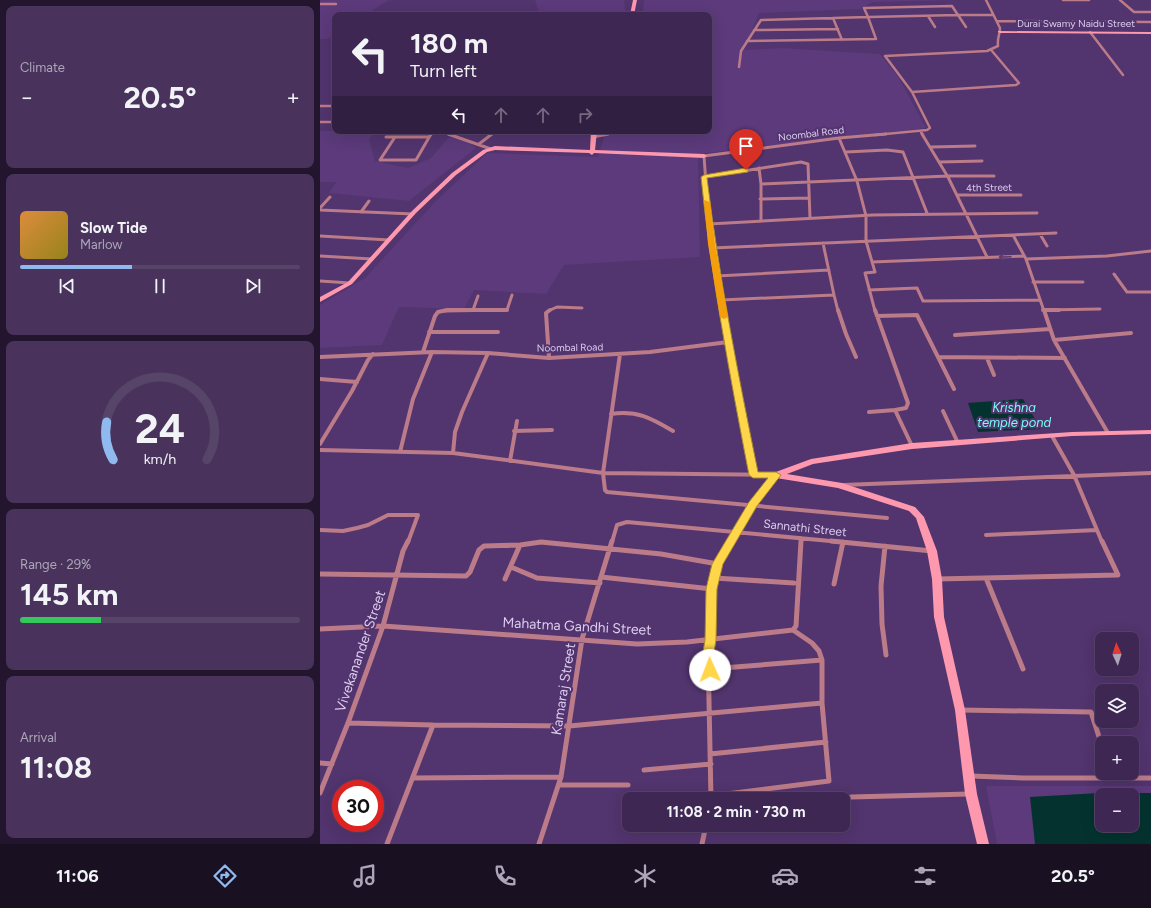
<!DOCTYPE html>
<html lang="en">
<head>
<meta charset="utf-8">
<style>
	body { margin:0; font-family:Figtree,sans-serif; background:#49335c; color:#f1f3f6; height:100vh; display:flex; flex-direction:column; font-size:15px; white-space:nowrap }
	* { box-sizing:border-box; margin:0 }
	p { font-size:13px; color:#ada5b8 }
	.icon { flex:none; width:22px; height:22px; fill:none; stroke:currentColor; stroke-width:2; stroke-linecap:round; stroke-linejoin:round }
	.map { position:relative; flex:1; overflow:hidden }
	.drawer { display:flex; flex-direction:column; gap:6px; padding:6px; background:#22152d; width:320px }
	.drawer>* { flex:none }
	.top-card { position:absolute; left:12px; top:12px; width:380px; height:122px; border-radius:8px; box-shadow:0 4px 16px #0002,0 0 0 1px #574469; background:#3e2752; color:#f1f3f6; overflow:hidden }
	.needle { width:26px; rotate:356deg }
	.controls { position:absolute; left:775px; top:632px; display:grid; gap:8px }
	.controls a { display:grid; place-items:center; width:44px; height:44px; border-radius:8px; background:#3e2752; box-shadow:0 4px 16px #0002,0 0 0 1px #574469; font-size:20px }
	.speed { position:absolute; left:12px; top:780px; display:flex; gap:8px; font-size:20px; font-weight:700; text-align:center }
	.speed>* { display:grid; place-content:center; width:52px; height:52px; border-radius:50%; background:#3e2752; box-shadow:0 4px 16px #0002,0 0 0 1px #574469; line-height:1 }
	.speed .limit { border:6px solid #d22; background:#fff; color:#111 }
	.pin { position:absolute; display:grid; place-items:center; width:34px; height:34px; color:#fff; margin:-41px -17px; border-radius:50% 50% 50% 0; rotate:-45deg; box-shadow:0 0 4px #0007 }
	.pin .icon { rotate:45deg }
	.me { position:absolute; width:44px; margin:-22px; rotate:358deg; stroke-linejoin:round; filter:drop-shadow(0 0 3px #0008) }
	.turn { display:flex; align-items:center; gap:14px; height:84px; padding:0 12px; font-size:18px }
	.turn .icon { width:52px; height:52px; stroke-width:2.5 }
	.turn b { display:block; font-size:28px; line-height:34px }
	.lanes { display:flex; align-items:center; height:38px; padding:0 12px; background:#0003; justify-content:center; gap:20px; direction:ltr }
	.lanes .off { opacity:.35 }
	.big { font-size:30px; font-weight:700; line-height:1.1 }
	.drawer .card { flex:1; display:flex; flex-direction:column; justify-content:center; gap:6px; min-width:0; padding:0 14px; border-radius:8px; background:#49335c }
	.drawer .dial { align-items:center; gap:0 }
	.dial svg { height:104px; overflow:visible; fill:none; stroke:#574469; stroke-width:7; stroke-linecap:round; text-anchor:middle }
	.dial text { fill:#f1f3f6; stroke:none }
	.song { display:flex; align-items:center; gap:12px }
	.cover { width:48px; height:48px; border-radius:6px; background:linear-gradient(135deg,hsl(30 70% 55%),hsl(50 70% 35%)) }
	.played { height:4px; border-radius:2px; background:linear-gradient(90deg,#90b9f0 40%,#574469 40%) }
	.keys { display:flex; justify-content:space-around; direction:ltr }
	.heat { display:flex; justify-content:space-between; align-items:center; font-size:22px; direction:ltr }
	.charge { height:6px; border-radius:3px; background:linear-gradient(90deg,#34c759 29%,#574469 0) }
	.trip { position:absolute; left:302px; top:792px; width:228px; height:40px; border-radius:8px; background:#3e2752; box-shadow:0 4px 16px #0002,0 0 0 1px #574469; font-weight:700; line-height:40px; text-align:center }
	.dock { display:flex; height:64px; justify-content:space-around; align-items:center; background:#191021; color:#ada5b8 }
	.dock .icon { width:28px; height:28px }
	.dock .selected { color:#90b9f0 }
	.dock b { font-size:18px; color:#f1f3f6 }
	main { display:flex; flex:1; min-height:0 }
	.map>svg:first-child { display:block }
</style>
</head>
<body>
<main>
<section class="drawer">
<div class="card"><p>Climate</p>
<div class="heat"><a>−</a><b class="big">20.5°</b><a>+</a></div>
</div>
<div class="card">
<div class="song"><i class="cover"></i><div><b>Slow Tide</b><p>Marlow</p></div></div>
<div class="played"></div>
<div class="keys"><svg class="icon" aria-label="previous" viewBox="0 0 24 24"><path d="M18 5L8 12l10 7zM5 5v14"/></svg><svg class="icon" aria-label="pause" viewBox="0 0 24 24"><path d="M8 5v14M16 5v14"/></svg><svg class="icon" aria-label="next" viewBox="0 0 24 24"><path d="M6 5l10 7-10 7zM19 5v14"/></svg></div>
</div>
<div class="card dial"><svg viewBox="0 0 100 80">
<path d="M14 69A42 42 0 1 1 86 69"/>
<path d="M14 69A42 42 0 0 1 9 40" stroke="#90b9f0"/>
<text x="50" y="56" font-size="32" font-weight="700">24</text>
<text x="50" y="72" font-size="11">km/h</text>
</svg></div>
<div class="card"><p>Range · 29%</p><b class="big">145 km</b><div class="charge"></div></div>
<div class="card"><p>Arrival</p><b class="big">11:08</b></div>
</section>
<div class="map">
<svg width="831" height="844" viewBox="0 0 831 844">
	<rect width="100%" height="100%" fill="#52346e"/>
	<path fill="#5c3a7b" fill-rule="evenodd" d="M0,0H69L45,15H15V34L8,39H0Z
		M215,0H304L306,15H220Z
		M324,0H638L553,2L540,9L439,13L424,50L462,48L560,54L579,78L606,128L378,154L380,257L244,265L226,294L154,290L144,309L79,307L62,345L0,348V305L45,278L115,202L167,153L278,157L286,131H389V15H323Z
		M0,131H57L49,139L55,161L88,168L111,158L128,138L142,137L156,148L89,201L9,193L16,182H0Z
		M666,786H831V844H677ZM782,795H812V825H782Z"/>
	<path fill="#04332f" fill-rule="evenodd" d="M703,399L721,429L658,432L648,403Z
		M779,793H831V844H715L710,797ZM782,795H812V825H782Z"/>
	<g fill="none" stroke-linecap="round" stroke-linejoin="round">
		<path stroke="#bb7b88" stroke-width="2.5" d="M743,0H769
			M800,0L814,12H831
			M0,4H16
			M608,16L615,27
			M513,18L522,40
			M677,21L831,22
			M434,30L518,29
			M770,32L803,75
			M427,41L556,39L548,17L638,15L646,27
			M419,67L421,51L441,20L548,17L544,8L632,6L638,15H673
			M592,92L696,85L699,83L672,51
			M0,106H15
			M0,122H15
			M121,131L131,135
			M601,132L603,135
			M111,135L113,131
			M170,135L175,131
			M284,135L301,131
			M555,135L607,130L610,128L592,92L565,56L667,51L678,46C677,37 680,35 680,28L666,0"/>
		<path stroke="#bb7b88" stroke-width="3" d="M128,134L171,149
			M602,134L628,177L667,257
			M66,137H75
			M109,137H75L60,160H96L111,134
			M273,137L288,134
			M519,138L537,181L546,216V241L555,272L545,273L555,311
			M159,144L172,134
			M611,147L655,146
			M526,152L567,150L583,152L607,213
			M620,162L662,161
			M439,168L441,184V220
			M384,177L481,162L488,164L490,218
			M441,184L628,176H674
			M637,195H701
			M440,199L489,198
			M0,208L10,197
			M0,210L93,214
			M41,212L49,201
			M389,224L553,215L717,213
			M720,234L727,246
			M693,235L706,259L724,311
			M0,236L69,240
			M392,248L736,233
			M0,256L52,259
			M706,259L787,256L831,251
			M552,262L704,256
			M794,274L807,292H831
			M397,276L509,270
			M0,281L30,283
			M713,282H763
			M549,290L597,288L603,301L720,300
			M514,295L518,311
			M401,300L514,295L503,243
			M153,310L158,296
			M723,310L780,309
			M124,311L187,310L192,295
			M228,311L237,307L262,308
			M403,311L389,226L384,156L519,138L566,134"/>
		<path stroke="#bb7b88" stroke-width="4" d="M518,310L526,334L536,357
			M555,310L588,403L586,408L575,410
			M723,310H739
			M724,310L734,340L788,433
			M557,316L597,315L634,389
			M109,332H178
			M635,335L730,329
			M734,340L811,333
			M408,342L433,475
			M103,352L115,316L118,312L127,310H187
			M300,354L283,473L285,490L287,492L567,518
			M0,357L112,352L168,353L229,358L330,352L408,342L403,310
			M619,357L745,358
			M229,358L226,313L230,310
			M667,358L674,375
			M0,379L37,382
			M623,411L638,443
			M549,412L575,410L592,446
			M291,414C317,410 331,418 353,431
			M194,431L232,430
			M732,436L754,475L782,542
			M0,444L32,391L48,360L53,354
			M0,450L133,453L283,473L456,475
			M80,452L93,399L112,352
			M133,453L135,432L142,412L168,353
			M190,461L197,421
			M523,485L831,473
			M0,530L23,531L37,528L48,525L68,515H98L88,542
			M666,535L777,530
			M292,542L297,525L307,522L521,542
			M410,542L427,514L456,475
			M481,542V538"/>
		<path stroke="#bb7b88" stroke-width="5" d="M511,541L612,551
			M565,546L561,586L562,624L566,655
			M191,567L217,578L280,583
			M0,574L146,576L150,572L159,550L164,546L200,545L221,542L341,554L398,564
			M281,577L392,589
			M394,578L474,583
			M666,578L703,669
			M185,579L200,545
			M617,579L798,575L782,541
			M514,584L523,542
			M0,629L63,626L317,644L367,642L473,630
			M473,630L476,626L481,541
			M390,669L502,660
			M640,710L771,712L782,746
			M28,723L113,725L67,844
			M113,725L249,726L502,703
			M390,754L506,742
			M0,763L12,764
			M324,770L391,764
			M651,776L704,778H831
			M93,778L241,777
			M239,785H308
			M0,793L28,723L63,626L83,551L88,541
			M391,796L509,781L502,703V660L499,651L492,643L473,630
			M531,797L649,794
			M391,799L388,652L390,604L396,573L410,541
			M219,844L241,777L262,639L292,541
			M382,844L386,825"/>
		<path fill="#fd98ae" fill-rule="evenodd" d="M313,0H317L314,15H310Z
			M678,31L831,32V34L680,33L678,32Z
			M271,131H277L275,150L384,154L387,156L384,158L274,153L272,155L269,153L175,150L167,152L136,175L96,213L32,284L0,302V297L28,282L92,211L132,173L163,150L175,146L270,150Z
			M831,430V434L752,436L592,449L493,464L467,474L522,483L595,507L604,517L617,551L622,579L624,617L645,710L657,794L669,844H657L645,794L635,710L614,617L612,579L607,551L596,518L589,511L518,488L456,478L452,475L453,473L491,459L592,443L752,432Z"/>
	</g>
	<defs><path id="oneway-shaft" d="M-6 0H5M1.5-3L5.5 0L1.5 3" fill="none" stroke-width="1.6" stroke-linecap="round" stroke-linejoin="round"/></defs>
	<use stroke="#5c3b71" href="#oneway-shaft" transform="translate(685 257) rotate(178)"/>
	<path fill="#ffd54a" stroke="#a68a30" d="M426,168L428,169V172L387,178C399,277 418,374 438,472H456L461,475L437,506L403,564L397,589L396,640L394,652L395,670L394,673L390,674L385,673L384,670L383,652L385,640L386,589L392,564L429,502L448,478H433L429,475C410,376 391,277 381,177L384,175Z"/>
	<path fill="#f59e0b" d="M384,200L390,202L395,244L408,317L404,319L400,317L388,244Z"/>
	<g text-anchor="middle" stroke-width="4" stroke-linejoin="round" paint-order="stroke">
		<g font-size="10" fill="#ddcdf0" stroke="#52346e">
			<text x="756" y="27">Durai Swamy Naidu Street</text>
			<text transform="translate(491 133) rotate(-7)" y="4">Noombal Road</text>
			<text transform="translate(669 187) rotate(-1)" y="4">4th Street</text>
			<text transform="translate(250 347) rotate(-1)" y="4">Noombal Road</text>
		</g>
		<g font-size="12" fill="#ddcdf0" stroke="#52346e">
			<text transform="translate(485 528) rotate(6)" y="4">Sannathi Street</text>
		</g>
		<g font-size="13" font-style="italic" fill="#76fef0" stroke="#52346e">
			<text x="694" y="412">Krishna<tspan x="694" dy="15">temple pond</tspan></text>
		</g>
		<g font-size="14" fill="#ddcdf0" stroke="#52346e">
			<text transform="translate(257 626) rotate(3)" y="5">Mahatma Gandhi Street</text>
			<text transform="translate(40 651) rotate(-71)" y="5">Vivekanander Street</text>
			<text transform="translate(243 689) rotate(-81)" y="5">Kamaraj Street</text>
		</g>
	</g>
</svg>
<div class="controls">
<a><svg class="needle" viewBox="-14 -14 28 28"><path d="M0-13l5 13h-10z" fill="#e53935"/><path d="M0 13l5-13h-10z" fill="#ada5b8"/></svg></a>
<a><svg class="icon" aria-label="layers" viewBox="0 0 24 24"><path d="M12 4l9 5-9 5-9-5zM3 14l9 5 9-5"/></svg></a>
<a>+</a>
<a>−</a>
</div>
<div class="speed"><div class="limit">30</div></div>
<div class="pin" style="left:426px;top:170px;background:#d93025"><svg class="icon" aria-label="arrive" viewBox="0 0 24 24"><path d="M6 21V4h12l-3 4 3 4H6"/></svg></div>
<svg class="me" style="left:390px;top:670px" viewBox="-20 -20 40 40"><circle r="19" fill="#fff"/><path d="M0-13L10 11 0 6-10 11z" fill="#ffd54a"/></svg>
<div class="trip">11:08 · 2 min · 730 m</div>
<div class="top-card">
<div class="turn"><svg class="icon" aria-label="left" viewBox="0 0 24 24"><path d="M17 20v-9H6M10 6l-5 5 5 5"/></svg><div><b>180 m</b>Turn left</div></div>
<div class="lanes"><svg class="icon" aria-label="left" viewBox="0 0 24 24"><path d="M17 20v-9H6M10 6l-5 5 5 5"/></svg><svg class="icon off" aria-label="ahead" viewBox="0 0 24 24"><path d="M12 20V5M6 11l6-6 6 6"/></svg><svg class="icon off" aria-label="ahead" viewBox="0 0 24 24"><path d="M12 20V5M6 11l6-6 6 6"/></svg><svg class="icon off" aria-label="right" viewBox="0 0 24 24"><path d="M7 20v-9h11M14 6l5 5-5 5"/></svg></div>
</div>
</div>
</main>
<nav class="dock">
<b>11:06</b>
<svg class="icon selected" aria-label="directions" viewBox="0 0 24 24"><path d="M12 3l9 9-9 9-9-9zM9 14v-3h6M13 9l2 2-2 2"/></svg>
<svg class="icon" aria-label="music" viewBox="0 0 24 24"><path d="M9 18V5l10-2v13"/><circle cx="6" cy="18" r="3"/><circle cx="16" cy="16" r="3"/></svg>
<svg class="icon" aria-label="phone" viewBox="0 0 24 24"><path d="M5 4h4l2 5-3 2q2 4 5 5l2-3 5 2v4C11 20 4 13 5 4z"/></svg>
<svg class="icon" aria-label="climate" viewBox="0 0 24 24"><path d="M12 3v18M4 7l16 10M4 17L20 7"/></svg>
<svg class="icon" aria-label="car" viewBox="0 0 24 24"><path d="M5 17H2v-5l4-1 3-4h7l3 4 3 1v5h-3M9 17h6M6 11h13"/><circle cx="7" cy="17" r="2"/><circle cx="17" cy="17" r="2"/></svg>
<svg class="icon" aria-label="filters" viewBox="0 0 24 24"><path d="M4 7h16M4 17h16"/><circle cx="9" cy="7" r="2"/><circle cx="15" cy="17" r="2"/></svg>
<b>20.5°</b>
</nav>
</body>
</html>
